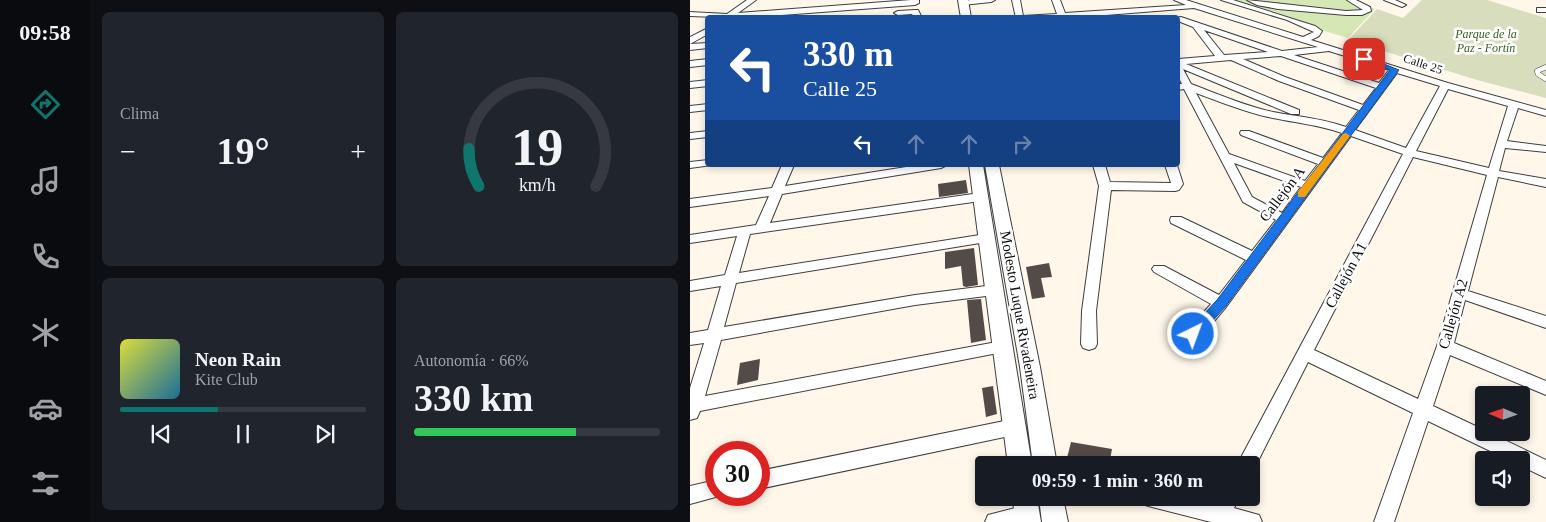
<!DOCTYPE html>
<html lang="es">
<head>
<meta charset="utf-8">
<style>
	body { margin:0; font-family:Georgia,serif; background:#20242c; color:#f1f3f6; height:100vh; display:flex; flex-direction:column; font-size:19px; white-space:nowrap }
	* { box-sizing:border-box; margin:0 }
	p { font-size:16px; color:#9ea1a6 }
	.icon { flex:none; width:28px; height:28px; fill:none; stroke:currentColor; stroke-width:2; stroke-linecap:round; stroke-linejoin:round }
	.map { position:relative; flex:1; overflow:hidden }
	.sheet { display:flex; flex-direction:column; gap:12px; padding:12px; background:#0d0f14; width:600px }
	.sheet>* { flex:none }
	.banner { position:absolute; left:15px; top:15px; width:475px; height:152px; border-radius:5px; box-shadow:0 2px 8px #0003; background:#1a4fa0; color:#fff; overflow:hidden }
	.needle { width:32px; rotate:272deg }
	.controls { position:absolute; left:785px; top:386px; display:grid; gap:10px }
	.controls a { display:grid; place-items:center; width:55px; height:55px; border-radius:5px; background:#171b24; box-shadow:0 2px 8px #0003; font-size:25px }
	.speed { position:absolute; left:15px; top:441px; display:flex; gap:10px; font-size:25px; font-weight:700; text-align:center }
	.speed>* { display:grid; place-content:center; width:65px; height:65px; border-radius:50%; background:#171b24; box-shadow:0 2px 8px #0003; line-height:1 }
	.speed .limit { border:8px solid #d22; background:#fff; color:#111 }
	.pin { position:absolute; display:grid; place-items:center; width:42px; height:42px; color:#fff; margin:-21px; border-radius:10px; box-shadow:0 2px 8px #0006 }
	.me { position:absolute; width:55px; margin:-28px; rotate:42deg; stroke-linejoin:round; filter:drop-shadow(0 0 4px #0008) }
	.turn { display:flex; align-items:center; gap:18px; height:105px; padding:0 15px; font-size:22px }
	.turn .icon { width:65px; height:65px; stroke-width:2.5 }
	.turn b { display:block; font-size:35px; line-height:42px }
	.lanes { display:flex; align-items:center; height:48px; padding:0 15px; background:#0003; justify-content:center; gap:25px; direction:ltr }
	.lanes .off { opacity:.35 }
	.big { font-size:38px; font-weight:800; line-height:1.1 }
	.sheet .tile { flex:1; display:flex; flex-direction:column; justify-content:center; gap:8px; min-width:0; padding:0 18px; border-radius:8px; background:#20242c }
	.sheet .dial { align-items:center; gap:0 }
	.dial svg { height:130px; overflow:visible; fill:none; stroke:#363941; stroke-width:7; stroke-linecap:round; text-anchor:middle }
	.dial text { fill:#f1f3f6; stroke:none }
	.song { display:flex; align-items:center; gap:15px }
	.cover { width:60px; height:60px; border-radius:8px; background:linear-gradient(135deg,hsl(60 70% 55%),hsl(200 70% 35%)) }
	.played { height:5px; border-radius:2px; background:linear-gradient(90deg,#0f766e 40%,#363941 40%) }
	.keys { display:flex; justify-content:space-around; direction:ltr }
	.heat { display:flex; justify-content:space-between; align-items:center; font-size:28px; direction:ltr }
	.charge { height:8px; border-radius:4px; background:linear-gradient(90deg,#34c759 66%,#363941 0) }
	.sheet .tiles { flex:1; display:grid; gap:12px; grid-template-columns:repeat(2,1fr) }
	.trip { position:absolute; left:285px; top:456px; width:285px; height:50px; border-radius:5px; background:#171b24; box-shadow:0 2px 8px #0003; font-weight:800; line-height:50px; text-align:center }
	main { display:flex; flex:1; min-height:0 }
	.tabs { display:flex; flex-direction:column; width:90px; justify-content:space-around; align-items:center; background:#090b0e; color:#9ea1a6 }
	.tabs .icon { width:35px; height:35px }
	.tabs .on { color:#0f766e }
	.tabs b { font-size:22px; color:#f1f3f6 }
	.map>svg:first-child { display:block }
</style>
</head>
<body>
<main>
<nav class="tabs">
<b>09:58</b>
<svg class="icon on" aria-label="directions" viewBox="0 0 24 24"><path d="M12 3l9 9-9 9-9-9zM9 14v-3h6M13 9l2 2-2 2"/></svg>
<svg class="icon" aria-label="music" viewBox="0 0 24 24"><path d="M9 18V5l10-2v13"/><circle cx="6" cy="18" r="3"/><circle cx="16" cy="16" r="3"/></svg>
<svg class="icon" aria-label="phone" viewBox="0 0 24 24"><path d="M5 4h4l2 5-3 2q2 4 5 5l2-3 5 2v4C11 20 4 13 5 4z"/></svg>
<svg class="icon" aria-label="climate" viewBox="0 0 24 24"><path d="M12 3v18M4 7l16 10M4 17L20 7"/></svg>
<svg class="icon" aria-label="car" viewBox="0 0 24 24"><path d="M5 17H2v-5l4-1 3-4h7l3 4 3 1v5h-3M9 17h6M6 11h13"/><circle cx="7" cy="17" r="2"/><circle cx="17" cy="17" r="2"/></svg>
<svg class="icon" aria-label="filters" viewBox="0 0 24 24"><path d="M4 7h16M4 17h16"/><circle cx="9" cy="7" r="2"/><circle cx="15" cy="17" r="2"/></svg>
</nav>
<section class="sheet">
<div class="tiles">
<div class="tile"><p>Clima</p>
<div class="heat"><a>−</a><b class="big">19°</b><a>+</a></div>
</div>
<div class="tile dial"><svg viewBox="0 0 100 80">
<path d="M14 69A42 42 0 1 1 86 69"/>
<path d="M14 69A42 42 0 0 1 8 46" stroke="#0f766e"/>
<text x="50" y="56" font-size="32" font-weight="700">19</text>
<text x="50" y="72" font-size="11">km/h</text>
</svg></div>
<div class="tile">
<div class="song"><i class="cover"></i><div><b>Neon Rain</b><p>Kite Club</p></div></div>
<div class="played"></div>
<div class="keys"><svg class="icon" aria-label="previous" viewBox="0 0 24 24"><path d="M18 5L8 12l10 7zM5 5v14"/></svg><svg class="icon" aria-label="pause" viewBox="0 0 24 24"><path d="M8 5v14M16 5v14"/></svg><svg class="icon" aria-label="next" viewBox="0 0 24 24"><path d="M6 5l10 7-10 7zM19 5v14"/></svg></div>
</div>
<div class="tile"><p>Autonomía · 66%</p><b class="big">330 km</b><div class="charge"></div></div>
</div>
</section>
<div class="map">
<svg width="856" height="522" viewBox="0 0 856 522">
	<rect width="100%" height="100%" fill="#fef7ea"/>
	<path fill="#d6e7b6" d="M529,0H665L685,9L658,38Z"/>
	<path fill="#d8debd" d="M732,0H797L856,18V98L787,80L658,40L687,9L713,18Z"/>
	<path fill="#534b48" d="M276,180L278,193L249,197L248,184Z
		M284,248L288,285L276,287L273,286L271,266L255,269V252Z
		M359,263L362,277L351,278L355,297L342,299L336,267Z
		M291,299L296,340L281,343L277,300Z
		M70,359L68,380L47,385L50,363Z
		M303,386L307,414L296,417L292,388Z
		M381,442L422,449L419,465L377,458Z"/>
	<g fill="none" stroke-linecap="round" stroke-linejoin="round">
		<g stroke="#3e3e3e" stroke-width="5.5">
			<path id="service" d="M856,67L847,71L848,74L856,79"/>
		</g>
		<g stroke="#3e3e3e" stroke-width="2">
			<path id="minor" d="M57,0H66L48,13L221,0H229V3L225,5L51,18L0,16V12L37,14Z
				M280,0H305L301,2L273,5L269,3Z
				M322,0H330L333,16L367,14L362,0H370L375,13L496,5L484,0H496L613,37L624,32L597,20L531,0H543L625,26L632,31L629,36L621,40L758,83L856,110V116L828,108L817,141L856,146V152L815,148L809,171L856,179V187L808,177L778,291L856,316V328L775,300L764,343L856,381V395L760,355L743,406L794,430V432H798L856,460V478L831,466V460H819L738,421L704,522H684L723,413L618,362L563,471L561,465H547L713,154L661,136L536,307L509,339L503,341L497,339L495,335L497,331L521,304L464,272L462,269L464,266H474L529,295L556,260L481,223L480,220L481,217H491L562,251L586,220L553,202L494,89L488,90V84H492L488,76V59L525,56L503,27L488,21V18H485L491,17L592,51L628,47L504,8L378,18H326ZM514,30L578,52L534,55ZM639,51L699,70L689,83L604,55ZM591,56L686,88L673,105L595,77L553,59ZM541,60L589,81L669,110L656,127C630,118 609,117 583,112C555,106 528,94 501,84L493,69L601,114H609V110L496,64ZM707,73L750,86L716,148L665,130ZM758,89L818,106L799,168L726,151ZM506,93C531,102 557,113 583,118C607,123 629,125 652,133L633,158L559,131H551L550,133L551,135L628,164L615,181L539,154ZM723,157L797,175L747,346L728,399L624,350ZM544,163L611,187L592,213L562,197Z
				M557,0L656,11L673,10L657,0H666L680,7L681,11L672,15H656L588,9L567,5Z
				M694,0H705L716,5L712,7Z
				M847,8H856V12H847Z
				M225,10H228L232,18H224L222,14L208,15L204,13L208,11Z
				M18,28V34L0,44V37Z
				M18,43V48L0,50V44Z
				M18,59V65L0,67V61Z
				M18,80V86L0,88V82Z
				M18,104V110L0,112V106Z
				M18,131V137L0,139V133Z
				M18,160V165H22L0,168V162Z
				M92,165H104L95,186L229,165H257L251,168L92,194L80,223L290,193L296,197L290,201L60,234L49,273L296,234L303,238L296,242L46,283L34,327L225,295L304,285L309,286L311,290L309,294L304,295L225,305L31,340L15,396L312,341L318,343L320,347L318,351L10,411L7,418L0,420V388L14,343L0,345V333L18,330L31,286L0,291V281L35,275L47,236L0,243V235L66,225L79,196L0,207V199L82,188Z
				M403,165H415L420,182L481,183L475,165H487L493,184L489,190L485,191L421,190L406,311L407,344L405,348L399,350L393,348L391,344L392,311L409,186Z
				M324,419L330,422L333,427L330,432L324,435L69,489V471Z
				M26,480V495H33L0,504V486Z
				M452,498H500L525,504L529,498H549L544,508L569,515L572,522H521L462,507L455,505Z
				M337,505L344,508L347,515L344,522H295L298,515Z"/>
		</g>
		<g stroke="#3e3e3e" stroke-width="2">
			<path id="tertiary" d="M268,0H278L281,18H271Z
				M279,165H293L342,465H318Z
				M295,165H309L350,367L367,465H343L330,367Z
				M323,498H347L351,522H325Z
				M349,498H373L378,522H352Z"/>
		</g>
		<use href="#service" stroke="#fff" stroke-width="4.5"/>
		<use href="#minor" fill="#fff" fill-rule="evenodd"/>
		<use href="#tertiary" fill="#fff" fill-rule="evenodd"/>
	</g>
	<path fill="#1a73e8" stroke="#114b97" d="M671,57H676L709,70L536,306L507,338H498L496,334L498,331L527,300L700,70L671,61Z"/>
	<path fill="#f59e0b" d="M656,133L660,136L615,197H608V192L653,134Z"/>
	<g text-anchor="middle" stroke-width="5" stroke-linejoin="round" paint-order="stroke">
		<g font-size="12" font-style="italic" fill="#36601f" stroke="#fff">
			<text x="796" y="38">Parque de la<tspan x="796" dy="14">Paz - Fortín</tspan></text>
		</g>
		<g font-size="12" fill="#0b0b0b" stroke="#fff">
			<text transform="translate(733 64) rotate(18)" y="4">Calle 25</text>
		</g>
		<g font-size="15" fill="#0b0b0b" stroke="#fff">
			<text transform="translate(592 194) rotate(-53)" y="5">Callejón A</text>
			<text transform="translate(656 275) rotate(-62)" y="5">Callejón A1</text>
			<text transform="translate(763 314) rotate(-74)" y="5">Callejón A2</text>
			<text transform="translate(330 315) rotate(80)" y="5">Modesto Luque Rivadeneira</text>
		</g>
	</g>
</svg>
<div class="controls">
<a><svg class="needle" viewBox="-14 -14 28 28"><path d="M0-13l5 13h-10z" fill="#e53935"/><path d="M0 13l5-13h-10z" fill="#9ea1a6"/></svg></a>
<a><svg class="icon" aria-label="sound" viewBox="0 0 24 24"><path d="M4 9h4l5-4v14l-5-4H4zM17 9q2 3 0 6"/></svg></a>
</div>
<div class="speed"><div class="limit">30</div></div>
<div class="pin" style="left:674px;top:59px;background:#d93025"><svg class="icon" aria-label="arrive" viewBox="0 0 24 24"><path d="M6 21V4h12l-3 4 3 4H6"/></svg></div>
<svg class="me" style="left:503px;top:334px" viewBox="-20 -20 40 40"><circle r="17" fill="#1a73e8" stroke="#fff" stroke-width="3"/><path d="M0-11L8 9 0 5-8 9z" fill="#fff"/></svg>
<div class="trip">09:59 · 1 min · 360 m</div>
<div class="banner">
<div class="turn"><svg class="icon" aria-label="left" viewBox="0 0 24 24"><path d="M17 20v-9H6M10 6l-5 5 5 5"/></svg><div><b>330 m</b>Calle 25</div></div>
<div class="lanes"><svg class="icon" aria-label="left" viewBox="0 0 24 24"><path d="M17 20v-9H6M10 6l-5 5 5 5"/></svg><svg class="icon off" aria-label="ahead" viewBox="0 0 24 24"><path d="M12 20V5M6 11l6-6 6 6"/></svg><svg class="icon off" aria-label="ahead" viewBox="0 0 24 24"><path d="M12 20V5M6 11l6-6 6 6"/></svg><svg class="icon off" aria-label="right" viewBox="0 0 24 24"><path d="M7 20v-9h11M14 6l5 5-5 5"/></svg></div>
</div>
</div>
</main>
</body>
</html>
